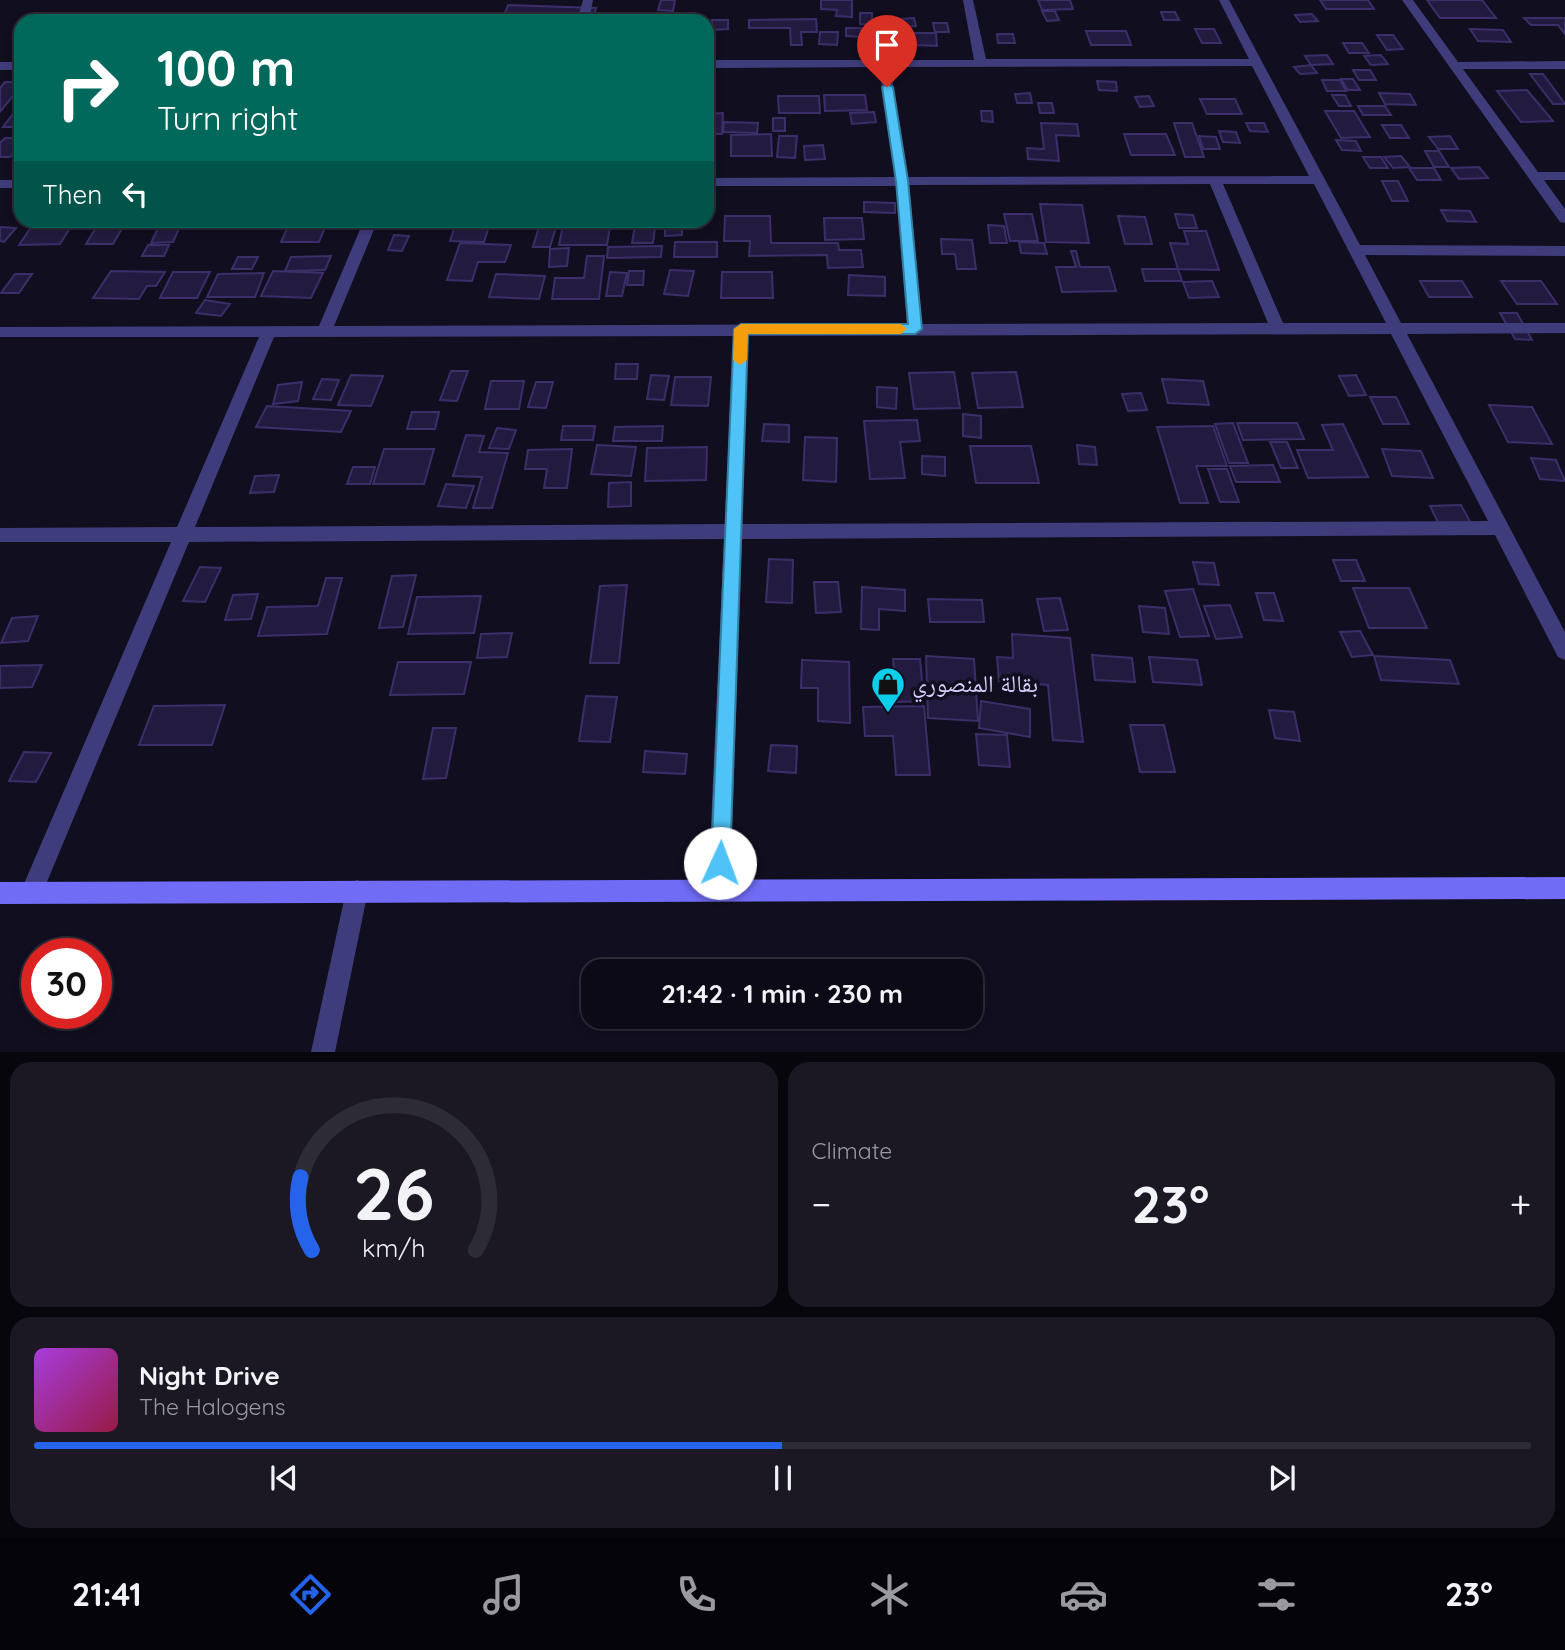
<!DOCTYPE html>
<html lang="en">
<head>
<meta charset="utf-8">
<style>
	body { margin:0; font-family:Quicksand,"Noto Naskh Arabic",sans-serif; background:#1b1824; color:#f1f3f6; height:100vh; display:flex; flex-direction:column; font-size:26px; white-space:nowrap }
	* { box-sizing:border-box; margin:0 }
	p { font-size:23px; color:#9a9aa1 }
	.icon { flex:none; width:38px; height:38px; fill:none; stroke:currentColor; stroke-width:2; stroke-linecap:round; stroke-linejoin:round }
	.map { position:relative; height:1052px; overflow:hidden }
	.drawer { display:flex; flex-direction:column; gap:10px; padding:10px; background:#07060d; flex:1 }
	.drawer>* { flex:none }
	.guide { position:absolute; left:14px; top:14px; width:700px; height:214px; border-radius:21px; box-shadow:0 4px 10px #0003,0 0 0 2px #2d2b36; background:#00695c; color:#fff; overflow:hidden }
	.speed { position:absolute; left:21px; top:938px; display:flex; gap:14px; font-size:35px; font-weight:700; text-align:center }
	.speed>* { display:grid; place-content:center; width:91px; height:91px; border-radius:50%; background:#0d0a17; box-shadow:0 4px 10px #0003,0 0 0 2px #2d2b36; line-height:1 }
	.speed .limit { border:10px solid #d22; background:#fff; color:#111 }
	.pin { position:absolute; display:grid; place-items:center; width:60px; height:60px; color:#fff; margin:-72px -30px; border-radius:50% 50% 50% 0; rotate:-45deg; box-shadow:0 0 7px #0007 }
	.pin .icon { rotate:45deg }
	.me { position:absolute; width:77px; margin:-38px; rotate:2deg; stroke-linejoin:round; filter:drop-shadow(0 0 5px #0008) }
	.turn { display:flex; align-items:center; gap:24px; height:147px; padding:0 28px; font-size:32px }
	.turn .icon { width:91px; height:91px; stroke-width:2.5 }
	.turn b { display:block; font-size:49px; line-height:60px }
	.then { display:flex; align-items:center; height:66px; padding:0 28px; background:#0003; gap:14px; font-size:26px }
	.big { font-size:52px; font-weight:800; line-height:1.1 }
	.drawer .card { flex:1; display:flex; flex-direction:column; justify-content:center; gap:10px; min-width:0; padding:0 24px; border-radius:21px; background:#1b1824 }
	.drawer .dial { align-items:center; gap:0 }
	.dial svg { height:182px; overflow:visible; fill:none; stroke:#2d2b36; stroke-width:7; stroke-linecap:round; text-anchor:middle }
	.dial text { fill:#f1f3f6; stroke:none }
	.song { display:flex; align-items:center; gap:21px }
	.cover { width:84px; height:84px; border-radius:10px; background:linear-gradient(135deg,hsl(280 70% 55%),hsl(340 70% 35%)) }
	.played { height:7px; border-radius:4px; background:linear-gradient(90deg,#2563eb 50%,#2d2b36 50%) }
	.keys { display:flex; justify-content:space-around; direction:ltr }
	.heat { display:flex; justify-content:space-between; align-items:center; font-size:38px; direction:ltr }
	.drawer .tiles { flex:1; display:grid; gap:10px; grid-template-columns:1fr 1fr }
	.card:last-child { grid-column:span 2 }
	.trip { position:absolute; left:581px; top:959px; width:402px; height:70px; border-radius:21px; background:#0d0a17; box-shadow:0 4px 10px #0003,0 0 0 2px #2d2b36; font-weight:800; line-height:70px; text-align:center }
	.tabs { display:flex; height:112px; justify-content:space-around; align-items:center; background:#050409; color:#9a9aa1 }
	.tabs .icon { width:49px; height:49px }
	.tabs .active { color:#2563eb }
	.tabs b { font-size:32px; color:#f1f3f6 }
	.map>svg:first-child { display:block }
</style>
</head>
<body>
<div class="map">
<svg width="1565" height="1052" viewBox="0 0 1565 1052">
	<rect width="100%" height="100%" fill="#110e1f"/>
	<path fill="#231b3f" stroke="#3b2e69" stroke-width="2" d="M661,0H675L673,11L658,10Z
		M821,0H852V17L836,16L837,10L821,9Z
		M1038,0H1070L1073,9L1042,10Z
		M1320,0H1368L1374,9H1326Z
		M1427,0H1482L1496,18H1440Z
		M508,5L596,8L592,21H502Z
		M1042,11H1055L1059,20L1047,21Z
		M1161,12H1175L1179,20H1164Z
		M695,13L696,20L675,21L674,14Z
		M860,13H872V25L860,24Z
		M1312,14L1318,21L1300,22L1295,15Z
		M914,18L916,26L888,28L885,20Z
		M1524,18H1565V34L1558,25H1531Z
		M816,19L817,32H801L802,45H791L790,28H749V20Z
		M712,20H728V29L712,30Z
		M933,23H947L949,32H935Z
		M846,28H861V37L846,36Z
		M1195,29H1214L1221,43H1202Z
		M1470,29L1503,30L1511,42L1478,41Z
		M1086,31H1126L1131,45H1091Z
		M820,32H838L837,45L819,44Z
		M912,33H936L937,46L913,45Z
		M997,34H1013L1015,43H998Z
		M1377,35H1393L1403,49L1387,50Z
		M1343,43H1362L1369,53H1349Z
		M1327,55L1333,64L1311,65L1305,56Z
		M1381,55L1388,64L1371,65L1364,56Z
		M1311,65L1317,73L1300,74L1294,67Z
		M1353,70H1370L1376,80H1359Z
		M1530,74H1543L1565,104H1553Z
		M1341,79H1353L1360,90H1348Z
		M1322,80H1340L1346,91H1327Z
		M1097,81L1116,82L1117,91L1099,90Z
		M5,82H21V86L0,112V88Z
		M1527,90L1553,121L1521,122L1497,91Z
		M1030,93L1032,103H1017L1015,94Z
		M1379,93L1410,94L1416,105L1385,104Z
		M824,95H865L867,110L825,111Z
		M1332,95H1345L1351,106H1339Z
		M778,96H819L820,113H779Z
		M1149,96L1154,106L1140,107L1135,97Z
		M1200,99H1235L1242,114H1207Z
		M1038,103H1052L1054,113H1040Z
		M1358,106H1385L1391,115H1363Z
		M981,111H992L993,122L982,121Z
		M1325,111H1354L1370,137L1341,138Z
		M874,112L876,122L852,124L850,113Z
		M723,113L722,134H707V114Z
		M12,115H21V127H3Z
		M773,118H785V131H773Z
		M724,122L758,123L757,133L723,132Z
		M1041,123L1077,124L1079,136L1056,135L1059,161L1028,159L1027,148L1044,149Z
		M1174,123H1192L1204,157H1185Z
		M1246,123H1264L1268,132L1250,131Z
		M1382,125H1401L1409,138H1390Z
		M1219,131L1236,132L1240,143L1223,142Z
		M771,134L772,156H731V135Z
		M1124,134H1166L1175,155H1131Z
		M779,136H797L795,158L777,157Z
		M1199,136L1216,137L1220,149H1203Z
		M1450,136L1458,149H1438L1429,137Z
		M5,138H21V143L10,157H0V143Z
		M1336,140L1356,141L1361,151L1342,150Z
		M823,145L825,159L805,160L804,146Z
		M1425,151H1439L1449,167H1434Z
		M1401,156L1410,167L1393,168L1384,157Z
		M1363,157H1381L1388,168H1370Z
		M1479,167L1488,178L1459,179L1451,168Z
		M1409,168H1434L1441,180H1417Z
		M1382,181H1398L1408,201H1392Z
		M864,202L895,203V213L864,212Z
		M1040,204L1082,205L1089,243L1046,242Z
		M1441,210L1470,211L1476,222L1447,221Z
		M1004,214H1032L1038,241H1010Z
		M1175,214L1193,215L1197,228H1179Z
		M725,216H770L771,243H838L839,250H861L863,267L828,268L827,255L749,256L750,241H724Z
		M1118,216L1145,217L1152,244H1125Z
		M824,218H862L864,239L825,240Z
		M36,220H75L60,244L19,245Z
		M101,220H127L113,244H86Z
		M162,220H183L173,242L151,243Z
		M291,220H328L319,242H281Z
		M457,220H491L484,242L450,241Z
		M564,220H611L607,245H559Z
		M636,220H656L653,243H632Z
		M665,220H682V235L665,236Z
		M540,223L557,224L550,247H533Z
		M988,225L1004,226L1007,243H990Z
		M0,228L1,227L16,228L4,242L0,241Z
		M1184,231H1206L1219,270L1178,269L1170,243L1188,244Z
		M394,235L409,236L402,251L388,250Z
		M941,239L972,240L976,269H957L955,254H942Z
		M675,242H717V257H674Z
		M1019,242L1044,243L1047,254L1021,253Z
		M460,243L511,245L505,262H478L472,281L447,280Z
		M148,245H169L164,256H142Z
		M662,246L661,257L607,258L608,247Z
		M569,248L567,266L549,267L550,249Z
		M1071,251H1076L1080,267H1109L1116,291L1062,292L1056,267H1076Z
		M331,256L325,270L285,271L291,257Z
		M587,256H604L599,299H552L555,278H584Z
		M238,257H258L252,269H232Z
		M1142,269H1178L1182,281H1145Z
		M670,270L694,271L688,296L664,294Z
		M111,271L165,272L156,286H147L139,299L93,298Z
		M273,271L323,273L311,298L261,296Z
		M629,271H644L643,285H627Z
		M173,272H210L197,298H160Z
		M610,272L627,273L622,296H606Z
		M722,272H772L773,298H721Z
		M264,273L255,297H207L218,274Z
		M15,274H32L19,293H1Z
		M496,274L545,276L539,299L489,297Z
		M849,275L885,277V296L848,295Z
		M1212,281L1219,297L1189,298L1183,282Z
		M1420,281H1462L1472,297H1429Z
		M1501,281H1541L1557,304H1517Z
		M205,300L230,304L221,316L196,313Z
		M1500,313H1517L1532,340L1515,339Z
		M616,364H638L637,379H615Z
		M451,371H468L457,401L440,400Z
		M954,372L960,408L914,409L909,373Z
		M1016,372L1023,407L978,408L972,373Z
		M351,375L383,376L371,406L338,405Z
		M651,375L669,376L664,400L647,399Z
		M1356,375L1366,395L1349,396L1339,376Z
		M675,377H711L708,406L671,405Z
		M322,379L339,380L331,400L313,399Z
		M1162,379L1203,381L1209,405L1168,403Z
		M491,381H524L519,409H485Z
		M302,382L298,401L273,404L278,385Z
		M536,382H553L546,408L528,407Z
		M877,387L897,388L896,409L877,407Z
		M1141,393L1147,410L1128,411L1122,394Z
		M1370,397H1396L1409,424H1383Z
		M1489,405L1532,407L1552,444L1508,442Z
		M267,406L351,411L341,432L256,427Z
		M412,412H439L435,429H407Z
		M963,414L981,416V438L963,436Z
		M917,420L920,441L900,442L905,478L870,479L864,421Z
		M1233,423L1248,463H1229L1215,424Z
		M1237,423H1297L1304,439L1243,440Z
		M764,424L789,425V442L762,441Z
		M1343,424L1368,477L1308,478L1297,450H1333L1322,425Z
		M563,426H595L593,440H561Z
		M663,426L662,441H613L615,427Z
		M1213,426L1227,466H1196L1208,503H1180L1157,427Z
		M497,428L516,430L509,449L489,448Z
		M466,435L484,436L479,452L508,453L492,508H473L482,477L453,476Z
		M805,437L837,438L836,482L803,480Z
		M1270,442H1287L1298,468H1281Z
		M597,445L636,447L631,476L591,474Z
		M1077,445L1095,447L1097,465L1079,464Z
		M970,446H1031L1039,483H976Z
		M707,447L706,480L645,481L647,448Z
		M384,449H434L424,484H373Z
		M572,449L567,488H544L547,469H525L528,450Z
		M1382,449L1421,451L1433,478L1392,476Z
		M922,456L945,457V476L922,474Z
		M1531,458L1556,460L1565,481L1540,479Z
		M1273,465L1280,482H1236L1230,466Z
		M353,467H375L370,484H347Z
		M1208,469H1227L1239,502H1220Z
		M279,475L274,492L250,493L255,476Z
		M631,482V506L608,507L609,483Z
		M446,484L474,486L466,508L438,506Z
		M1461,505L1472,525L1440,526L1430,506Z
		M769,559L793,560L792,603L766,602Z
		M1333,560H1356L1365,581H1341Z
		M1193,562L1214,563L1219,585L1199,584Z
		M200,567L221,568L205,602L183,601Z
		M416,575L403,627L379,628L392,576Z
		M326,578H342L327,634L258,636L267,607L318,606Z
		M814,582H838L841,612L816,613Z
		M627,585L619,663H590L600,586Z
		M862,587L905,590V611L879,609V630L861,629Z
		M1353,588H1409L1427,628H1369Z
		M1193,589L1209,636L1180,637L1165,591Z
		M1256,593H1274L1283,621L1264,620Z
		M258,594L251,619L225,620L233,595Z
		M481,596L474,633L408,634L417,597Z
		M1060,598L1068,630L1044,631L1037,599Z
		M928,599L982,600L984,622H930Z
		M1230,605L1242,637L1216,639L1204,606Z
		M1139,606L1165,608L1169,634L1143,632Z
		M38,616L28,641L1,643L12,618Z
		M1360,631L1373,655L1352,657L1340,632Z
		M512,633L507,657L477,658L481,634Z
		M1012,634L1070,638L1083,742L1053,740L1048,685L999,681L997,657L1013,658Z
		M1092,655L1132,658L1135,682L1095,680Z
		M926,656L974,659L978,721L928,718Z
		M1374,656L1450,660L1459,684L1381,680Z
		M1149,657L1197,660L1202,685L1153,682Z
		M893,659H920L924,701L897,702Z
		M802,660L849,662L850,723L818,721V688H801Z
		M398,662H471L464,694L390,695Z
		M42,665L32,687L0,688V666Z
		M586,696L617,697L610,742L579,741Z
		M981,701L1030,709V737L979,728Z
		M225,705L212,745H139L154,706Z
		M924,706L930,775H896L893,736H865L863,707Z
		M1269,710L1294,712L1300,741L1275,738Z
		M1130,725H1164L1175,772H1140Z
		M433,728H456L446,778L423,779Z
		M976,734L1007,735L1010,767L979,765Z
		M771,745L797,746L796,773L768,771Z
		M645,751L687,754L685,774L643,772Z
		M24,752L51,753L36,782L9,781Z"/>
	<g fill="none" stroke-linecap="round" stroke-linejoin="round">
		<path fill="#3f3c7b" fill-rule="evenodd" d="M583,0H593L589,21H577Z
			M963,0H973L986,59H1249L1219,0H1229L1360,245L1565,246V256L1365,255L1401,323H1565V333L1407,334L1565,632V660L1558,657L1495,535L742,539L730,891L727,899L719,902L711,899L708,891L724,539L189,542L39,901L31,904L23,901L20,893L171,542H0V528L177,527L259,337H0V327L319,326L364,220H378L334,326L907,324L896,186H707V178L895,177L879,67L707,68V60H974ZM1252,66L1309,176L908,177L890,67ZM1210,184L1268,323L922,324L909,185ZM1223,184H1314L1386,323H1283ZM1391,334L1488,521L742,524L748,336ZM733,336L725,524L195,527L274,337Z
			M1402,0H1413L1458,62L1565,61V69H1463L1538,172H1565V180H1544L1565,209V223L1560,222Z
			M0,62H21V70H0Z
			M0,180H21V188H0Z
			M357,880L365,883L368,891L335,1052H311L346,891L349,883Z"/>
		<path fill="#716cf6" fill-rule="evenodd" d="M1565,877V899L0,904V882Z"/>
	</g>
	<path fill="#4fc3f7" stroke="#337fa1" stroke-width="2" d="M887,84L893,87L908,181L922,329L915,334H748L730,863L727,870L720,873L713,870L711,863L734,329L741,324H908L896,181L882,87Z"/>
	<path fill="#f59e0b" d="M741,324H901L907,329L901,334H748L747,360L740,365L733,360L734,329Z"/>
	<defs>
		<g id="shop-pin" transform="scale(1.75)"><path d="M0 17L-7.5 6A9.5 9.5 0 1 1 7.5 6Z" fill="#0ecfe9" stroke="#110e1f"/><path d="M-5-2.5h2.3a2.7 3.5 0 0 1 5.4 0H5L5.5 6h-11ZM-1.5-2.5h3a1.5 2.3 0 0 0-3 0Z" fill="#111"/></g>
	</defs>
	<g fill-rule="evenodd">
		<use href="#shop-pin" x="888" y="684"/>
	</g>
	<g text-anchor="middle" stroke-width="7" stroke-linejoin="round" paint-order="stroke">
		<g font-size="24" fill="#d5cffc" stroke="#110e1f" text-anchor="start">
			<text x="912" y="692">بقالة المنصوري</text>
		</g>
	</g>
</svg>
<div class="speed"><div class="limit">30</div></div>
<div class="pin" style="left:887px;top:87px;background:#d93025"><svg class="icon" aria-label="arrive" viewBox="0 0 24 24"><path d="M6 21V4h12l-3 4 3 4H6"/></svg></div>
<svg class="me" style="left:720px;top:863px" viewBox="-20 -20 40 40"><circle r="19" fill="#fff"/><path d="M0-13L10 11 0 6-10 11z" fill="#4fc3f7"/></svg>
<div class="trip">21:42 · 1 min · 230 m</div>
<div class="guide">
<div class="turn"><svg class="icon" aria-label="right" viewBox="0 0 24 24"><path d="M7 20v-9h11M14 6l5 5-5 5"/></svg><div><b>100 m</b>Turn right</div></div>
<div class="then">Then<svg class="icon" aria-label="left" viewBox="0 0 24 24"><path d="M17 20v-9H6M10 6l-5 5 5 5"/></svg></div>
</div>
</div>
<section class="drawer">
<div class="tiles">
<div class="card dial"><svg viewBox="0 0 100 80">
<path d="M14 69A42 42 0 1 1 86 69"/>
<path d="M14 69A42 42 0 0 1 9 37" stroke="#2563eb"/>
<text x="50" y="56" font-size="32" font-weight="700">26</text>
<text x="50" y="72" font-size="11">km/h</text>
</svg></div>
<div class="card"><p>Climate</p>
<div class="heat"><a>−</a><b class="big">23°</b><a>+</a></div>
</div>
<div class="card">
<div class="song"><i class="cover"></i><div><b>Night Drive</b><p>The Halogens</p></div></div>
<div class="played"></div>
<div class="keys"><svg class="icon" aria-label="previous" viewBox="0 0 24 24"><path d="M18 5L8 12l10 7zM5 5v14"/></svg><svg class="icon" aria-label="pause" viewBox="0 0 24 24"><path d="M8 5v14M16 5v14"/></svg><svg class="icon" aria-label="next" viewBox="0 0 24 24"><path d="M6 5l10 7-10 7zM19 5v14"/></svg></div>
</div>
</div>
</section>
<nav class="tabs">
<b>21:41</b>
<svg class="icon active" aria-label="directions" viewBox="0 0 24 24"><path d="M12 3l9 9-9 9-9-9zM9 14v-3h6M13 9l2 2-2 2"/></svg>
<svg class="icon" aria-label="music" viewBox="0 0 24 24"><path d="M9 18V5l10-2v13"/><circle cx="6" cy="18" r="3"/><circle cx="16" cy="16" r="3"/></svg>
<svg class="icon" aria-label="phone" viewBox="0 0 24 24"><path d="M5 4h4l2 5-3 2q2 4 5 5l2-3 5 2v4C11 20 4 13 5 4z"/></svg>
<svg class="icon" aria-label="climate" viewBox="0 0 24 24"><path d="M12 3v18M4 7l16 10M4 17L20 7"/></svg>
<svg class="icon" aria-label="car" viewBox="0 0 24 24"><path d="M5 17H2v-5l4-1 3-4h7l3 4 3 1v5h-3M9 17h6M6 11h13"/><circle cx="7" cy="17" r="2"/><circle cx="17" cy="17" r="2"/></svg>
<svg class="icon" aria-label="filters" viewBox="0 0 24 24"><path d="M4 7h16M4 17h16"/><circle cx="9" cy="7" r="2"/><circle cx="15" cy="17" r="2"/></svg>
<b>23°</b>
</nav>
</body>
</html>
